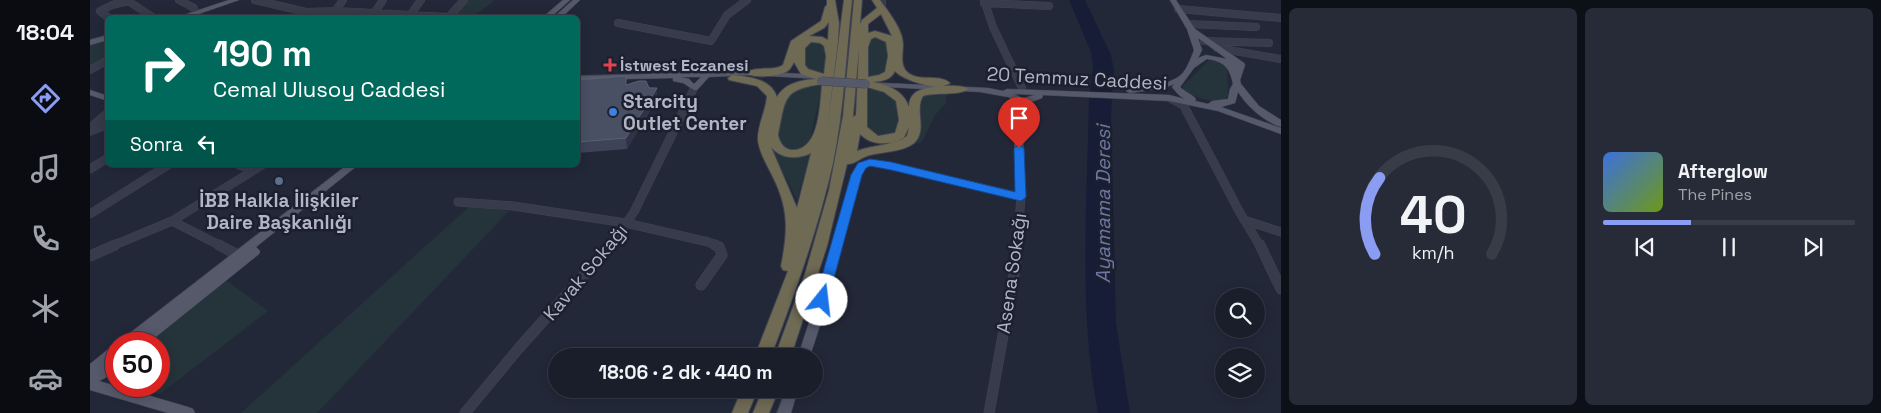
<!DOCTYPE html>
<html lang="tr">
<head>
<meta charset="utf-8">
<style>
	body { margin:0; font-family:"Space Grotesk",sans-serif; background:#272b37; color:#f1f3f6; height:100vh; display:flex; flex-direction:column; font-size:19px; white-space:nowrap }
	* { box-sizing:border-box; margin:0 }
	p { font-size:16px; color:#9fa2a9 }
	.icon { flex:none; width:28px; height:28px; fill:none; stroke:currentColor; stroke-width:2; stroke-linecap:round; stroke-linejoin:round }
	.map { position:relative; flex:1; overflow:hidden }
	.drawer { display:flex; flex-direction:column; gap:8px; padding:8px; background:#0e1018; width:600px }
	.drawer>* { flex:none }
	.top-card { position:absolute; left:15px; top:15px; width:475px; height:152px; border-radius:8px; box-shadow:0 2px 12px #0003,0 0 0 1px #383c47; background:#00695c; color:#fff; overflow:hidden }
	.buttons { position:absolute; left:1125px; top:288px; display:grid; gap:10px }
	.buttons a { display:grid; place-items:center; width:50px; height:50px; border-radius:50%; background:#1a1e2b; box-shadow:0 2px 12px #0003,0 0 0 1px #383c47; font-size:25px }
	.speed { position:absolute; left:15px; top:332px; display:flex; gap:10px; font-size:25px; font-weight:700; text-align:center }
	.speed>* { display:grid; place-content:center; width:65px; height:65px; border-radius:50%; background:#1a1e2b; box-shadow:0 2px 12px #0003,0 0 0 1px #383c47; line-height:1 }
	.speed .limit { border:8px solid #d22; background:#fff; color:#111 }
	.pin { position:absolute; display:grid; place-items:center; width:42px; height:42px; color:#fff; margin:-51px -21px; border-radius:50% 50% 50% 0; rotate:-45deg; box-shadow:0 0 5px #0007 }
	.pin .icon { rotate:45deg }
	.me { position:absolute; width:55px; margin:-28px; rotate:16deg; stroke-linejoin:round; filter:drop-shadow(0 0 4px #0008) }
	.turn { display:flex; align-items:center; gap:18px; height:105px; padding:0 25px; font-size:22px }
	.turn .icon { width:65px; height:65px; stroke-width:2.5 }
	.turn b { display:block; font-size:35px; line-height:42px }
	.then { display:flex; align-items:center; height:48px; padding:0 25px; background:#0003; gap:10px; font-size:19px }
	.drawer .tile { flex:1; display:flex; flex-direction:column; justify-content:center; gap:8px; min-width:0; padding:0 18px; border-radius:8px; background:#272b37 }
	.drawer .dial { align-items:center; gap:0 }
	.dial svg { height:130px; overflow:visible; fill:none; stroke:#383c47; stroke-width:7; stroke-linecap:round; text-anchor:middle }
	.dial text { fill:#f1f3f6; stroke:none }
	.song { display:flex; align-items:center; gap:15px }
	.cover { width:60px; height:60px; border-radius:8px; background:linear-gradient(135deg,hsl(220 70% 55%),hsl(80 70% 35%)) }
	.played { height:5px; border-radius:2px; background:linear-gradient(90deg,#8a9df2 35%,#383c47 35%) }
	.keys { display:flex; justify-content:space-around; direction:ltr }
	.drawer .tiles { flex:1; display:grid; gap:8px; grid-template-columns:repeat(2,1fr) }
	.trip { position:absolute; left:458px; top:348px; width:275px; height:50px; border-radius:25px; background:#1a1e2b; box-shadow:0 2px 12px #0003,0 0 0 1px #383c47; font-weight:700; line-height:50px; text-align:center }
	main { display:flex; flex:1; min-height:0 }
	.tab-bar { display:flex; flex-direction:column; width:90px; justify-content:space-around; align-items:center; background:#0a0c11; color:#9fa2a9 }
	.tab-bar .icon { width:35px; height:35px }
	.tab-bar .active { color:#8a9df2 }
	.tab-bar b { font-size:22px; color:#f1f3f6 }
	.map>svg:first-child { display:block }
</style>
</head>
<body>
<main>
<nav class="tab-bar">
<b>18:04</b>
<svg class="icon active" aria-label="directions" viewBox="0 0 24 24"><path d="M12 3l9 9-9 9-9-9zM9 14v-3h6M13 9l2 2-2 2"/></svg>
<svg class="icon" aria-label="music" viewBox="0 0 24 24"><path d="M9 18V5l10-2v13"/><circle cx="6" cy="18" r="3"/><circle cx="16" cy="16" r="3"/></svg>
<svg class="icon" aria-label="phone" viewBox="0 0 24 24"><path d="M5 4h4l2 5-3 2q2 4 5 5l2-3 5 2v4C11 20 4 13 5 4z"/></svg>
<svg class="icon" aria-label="climate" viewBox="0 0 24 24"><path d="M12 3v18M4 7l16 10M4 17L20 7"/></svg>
<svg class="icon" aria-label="car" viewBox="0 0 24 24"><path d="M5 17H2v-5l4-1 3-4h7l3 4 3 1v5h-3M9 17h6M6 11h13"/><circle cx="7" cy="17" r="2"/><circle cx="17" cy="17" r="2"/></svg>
</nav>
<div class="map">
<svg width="1191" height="413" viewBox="0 0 1191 413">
	<rect width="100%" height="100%" fill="#232839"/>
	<path fill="#25333a" d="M376,0H405L383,17L358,18Z
		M784,37H790L797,42L796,73L786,78L776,77L779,43V40Z
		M17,39V58L0,68V45Z
		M722,41L731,42L737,48L735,74L724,73L712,65C713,55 712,46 722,41Z
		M1119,60H1125L1137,66L1138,95L1135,100C1121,102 1104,98 1093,90V86Z
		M733,84L719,143C714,148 710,150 702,149C673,146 696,99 706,87Z
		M775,86L789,88L806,98C810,110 812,126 803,135C791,137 784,136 775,127Z
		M857,92L856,103L845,115L832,142L812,148L820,144L830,97L842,93Z
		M679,144L701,157L720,155L707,200Z
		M381,205L419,211L227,413H151Z
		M134,279L178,311L70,394L38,386H69V344H51Z"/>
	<path fill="#171d36" d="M979,0H995L1021,55L1024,70L1021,114L1026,323L1040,413H1008C988,310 997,203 999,99L1003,66L1001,52Z"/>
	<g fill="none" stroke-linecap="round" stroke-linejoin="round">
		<g stroke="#404453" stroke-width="8">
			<path id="minor-far2" d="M89,0L104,8L105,13L99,18
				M165,0L216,12L246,11L358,17
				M792,0V8
				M894,0L903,27L932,88
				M894,3L959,6
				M1088,9L1191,18
				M285,12L293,0
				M244,13L253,0
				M321,14L331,0
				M19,18L10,11L22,5L38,1L64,18
				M358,18L374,0
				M528,23L621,41L637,15L657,0
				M1098,24L1166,27
				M1114,41L1179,43
				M1127,48L1191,59
				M0,70L18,60
				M1081,99L1094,106L1096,111
				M593,111L604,88"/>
		</g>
		<g stroke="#404453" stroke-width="9">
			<path id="minor-far1" d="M1096,110L1149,211L1170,246
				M0,128L18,113
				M0,131L18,124
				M149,165L164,170
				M0,169L18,158
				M368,202L423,206L536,223L618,242L628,246
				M0,214L78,165
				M1154,220L1191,232
				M82,221L131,246
				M22,246L82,221L172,165
				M520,246L544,212L594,110
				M927,246L931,197"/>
		</g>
		<g stroke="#404453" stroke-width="11">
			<path id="minor" d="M129,245L148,255
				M1170,245L1191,289
				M0,256L25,245
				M611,285L632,255L629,247L625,245
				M375,413L429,348L521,245
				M899,413L925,269L927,245"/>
		</g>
		<g stroke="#404453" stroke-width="1">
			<path id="major" d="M139,0H149L97,18H85Z
				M473,0H480L460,18H452Z
				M483,0H490L471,18H463Z
				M1080,0H1086L1105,29L1154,63L1155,65L1150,80L1151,84L1169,106L1191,120V127C1173,121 1158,107 1148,92L1145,103L1131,107L1191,128V134L1128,111L1079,101L953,95L952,98L941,102L936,119L932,122L936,197L934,199L931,200L801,169L780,166L775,167L771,175L738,301L720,356H708L726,301L761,175L769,163L780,160L801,163L926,192L923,100L918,97L890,92L777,86L773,84L774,82L898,88L913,91L917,89L1079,95L1095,99C1089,96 1086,92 1082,87L1084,84L1074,88L1040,93L1036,91L1040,89C1056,86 1077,86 1091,75C1097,69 1101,58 1104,50L1097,29ZM1108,38L1137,59L1116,55L1108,58L1112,50ZM1117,59C1134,61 1140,68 1143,84L1140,89L1138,99L1122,101L1118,104L1105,101L1106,99C1102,94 1095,92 1090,87L1104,68ZM924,94L945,95L934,98L931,105L930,97Z
				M18,35V40L0,45V40Z
				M661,71L731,75L735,77L731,79L661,75L619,77L607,90H604L593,83L583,81V78L488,80V76ZM591,77H611L604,84L599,79Z
				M0,90L18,96V101L0,95Z
				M257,165H268L166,247L170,251L169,254L57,344H29L31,340Z
				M26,345V368L15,378L9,381L98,407L103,409L105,413H78L0,390V364L22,346Z
				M696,389H708L701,413H687Z"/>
		</g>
		<g stroke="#3f4251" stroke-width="2">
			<path id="highway" d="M737,0H745L749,23L748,41L737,130L754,0H762C756,54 754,110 743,163C728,229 705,293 681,356H665L698,271L693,270L691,266C698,231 699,209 683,177C677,165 670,154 668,141C667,126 676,111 677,96L667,86L639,80L638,78L643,75C660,77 681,79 687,97C695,83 711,80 726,79L711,74L704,62C702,66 700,70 696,72C687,76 664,79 656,73C666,65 682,72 693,65L701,41L731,21L735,7L737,5ZM739,22L738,40L732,37L719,36L734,28ZM721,42L730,43L734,46L736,56L734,74L718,69L715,65V48ZM732,84C730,103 730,150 703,150C694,150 690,143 688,135C696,98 692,90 732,84ZM681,147C691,159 707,160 721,153L707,208Z
				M764,0H772L770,24L772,20L787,8L782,0H790C799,13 812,28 813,44C813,53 810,64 816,71C827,83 849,73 860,83C850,92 814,81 805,71C801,80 792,81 783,82C799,86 813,90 819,107C819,102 820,97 825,93C832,86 871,83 878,89C870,96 845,92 833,96C825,109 835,125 828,138C820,153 791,151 777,156C770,158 764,165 757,164L737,246L701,356H685L715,274L739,190L753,116ZM791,14L802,36L785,31L778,33V24ZM785,37L796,42L798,56L795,72L789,75L778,77V47L781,39ZM769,48L766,115L763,117ZM777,87L794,92L806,101L809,120L805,133L788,136L777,127ZM819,127L817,136C802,146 783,145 767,151L770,134C782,146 798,145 813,139Z
				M652,389H668L658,413H642Z
				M673,389H689L679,413H663Z"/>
		</g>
		<use href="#minor-far2" stroke="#373b4a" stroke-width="7"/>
		<use href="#minor-far1" stroke="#373b4a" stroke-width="8"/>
		<use href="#minor" stroke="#373b4a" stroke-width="10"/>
		<use href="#major" fill="#55596a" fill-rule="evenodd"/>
		<use href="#highway" fill="#6f6a54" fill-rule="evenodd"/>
		<g stroke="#404453" stroke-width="9" stroke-linecap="butt">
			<path id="major-bridge" d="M731,81L776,84"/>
		</g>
		<use href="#major-bridge" stroke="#55596a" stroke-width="8"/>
	</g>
	<path fill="#3e4458" d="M488,80L567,88V99L537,149L488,153Z"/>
	<path fill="#2e3347" d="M567,88V99L537,149L536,138Z"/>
	<path fill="#4a5064" stroke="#5a6073" d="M66,15L64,18H51L53,16Z
		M536,76V85L549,81H556L559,88H567L536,138L488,142V80Z"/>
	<path fill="#1a73e8" stroke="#114b97" d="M929,145L934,148L936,197L931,201L801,170L780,166L776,168L772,175L738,300L736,304L732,306L727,304L725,300L761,175L768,163L780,159L801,162L925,192L924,148Z"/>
	<path fill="#e0444e" stroke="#1c202e" stroke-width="2" d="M517.5 57.5h5v5h5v5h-5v5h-5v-5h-5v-5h5z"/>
	<circle fill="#3f7fe0" stroke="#1c202e" stroke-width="2" cx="523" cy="112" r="5"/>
	<circle fill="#5c6f8a" stroke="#1c202e" stroke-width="2" cx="189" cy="181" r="5"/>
	<g text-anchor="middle" stroke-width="5" stroke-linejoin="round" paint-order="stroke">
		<g font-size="16" font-weight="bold" fill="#b2b5c6" stroke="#1c202e" text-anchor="start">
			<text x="530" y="71">İstwest Eczanesi</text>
		</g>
		<g font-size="19" fill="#b2b5c6" stroke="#1c202e">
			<text transform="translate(987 78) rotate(3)" y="7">20 Temmuz Caddesi</text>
			<text transform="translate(495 272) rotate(-50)" y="7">Kavak Sokağı</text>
			<text transform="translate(921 273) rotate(-82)" y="7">Asena Sokağı</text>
		</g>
		<g font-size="19" font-weight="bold" fill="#b2b5c6" stroke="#1c202e" text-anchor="start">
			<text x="533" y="108">Starcity<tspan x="533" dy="22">Outlet Center</tspan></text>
			<text x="189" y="207" text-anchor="middle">İBB Halkla İlişkiler<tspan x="189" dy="22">Daire Başkanlığı</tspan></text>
		</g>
		<g font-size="20" font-style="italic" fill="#6c78a3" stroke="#1c202e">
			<text transform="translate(1013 204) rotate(-90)" y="7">Ayamama Deresi</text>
		</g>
	</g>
</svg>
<div class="buttons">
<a><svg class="icon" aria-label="search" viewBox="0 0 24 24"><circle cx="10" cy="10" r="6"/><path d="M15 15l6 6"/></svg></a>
<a><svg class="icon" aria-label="layers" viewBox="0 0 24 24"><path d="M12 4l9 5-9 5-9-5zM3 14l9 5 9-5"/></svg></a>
</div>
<div class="speed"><div class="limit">50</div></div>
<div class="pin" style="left:929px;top:148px;background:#d93025"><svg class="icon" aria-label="arrive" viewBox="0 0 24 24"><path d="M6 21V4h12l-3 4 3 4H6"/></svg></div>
<svg class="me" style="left:732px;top:300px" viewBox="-20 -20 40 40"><circle r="19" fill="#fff"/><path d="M0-13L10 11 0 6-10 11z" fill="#1a73e8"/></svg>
<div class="trip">18:06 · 2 dk · 440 m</div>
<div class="top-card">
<div class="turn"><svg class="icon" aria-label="right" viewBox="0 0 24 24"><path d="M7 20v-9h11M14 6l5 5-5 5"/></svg><div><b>190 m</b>Cemal Ulusoy Caddesi</div></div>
<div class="then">Sonra<svg class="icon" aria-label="left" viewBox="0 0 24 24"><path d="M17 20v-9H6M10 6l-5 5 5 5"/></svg></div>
</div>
</div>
<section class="drawer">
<div class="tiles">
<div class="tile dial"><svg viewBox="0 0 100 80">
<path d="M14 69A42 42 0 1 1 86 69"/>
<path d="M14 69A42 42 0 0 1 17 22" stroke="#8a9df2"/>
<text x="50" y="56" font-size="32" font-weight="700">40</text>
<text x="50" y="72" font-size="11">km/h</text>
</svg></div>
<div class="tile">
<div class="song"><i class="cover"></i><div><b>Afterglow</b><p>The Pines</p></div></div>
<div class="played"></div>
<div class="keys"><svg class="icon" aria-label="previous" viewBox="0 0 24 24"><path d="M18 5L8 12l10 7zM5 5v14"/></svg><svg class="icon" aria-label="pause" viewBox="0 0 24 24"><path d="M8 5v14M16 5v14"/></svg><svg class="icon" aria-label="next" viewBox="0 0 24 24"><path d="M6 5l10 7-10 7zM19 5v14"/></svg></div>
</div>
</div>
</section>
</main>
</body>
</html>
